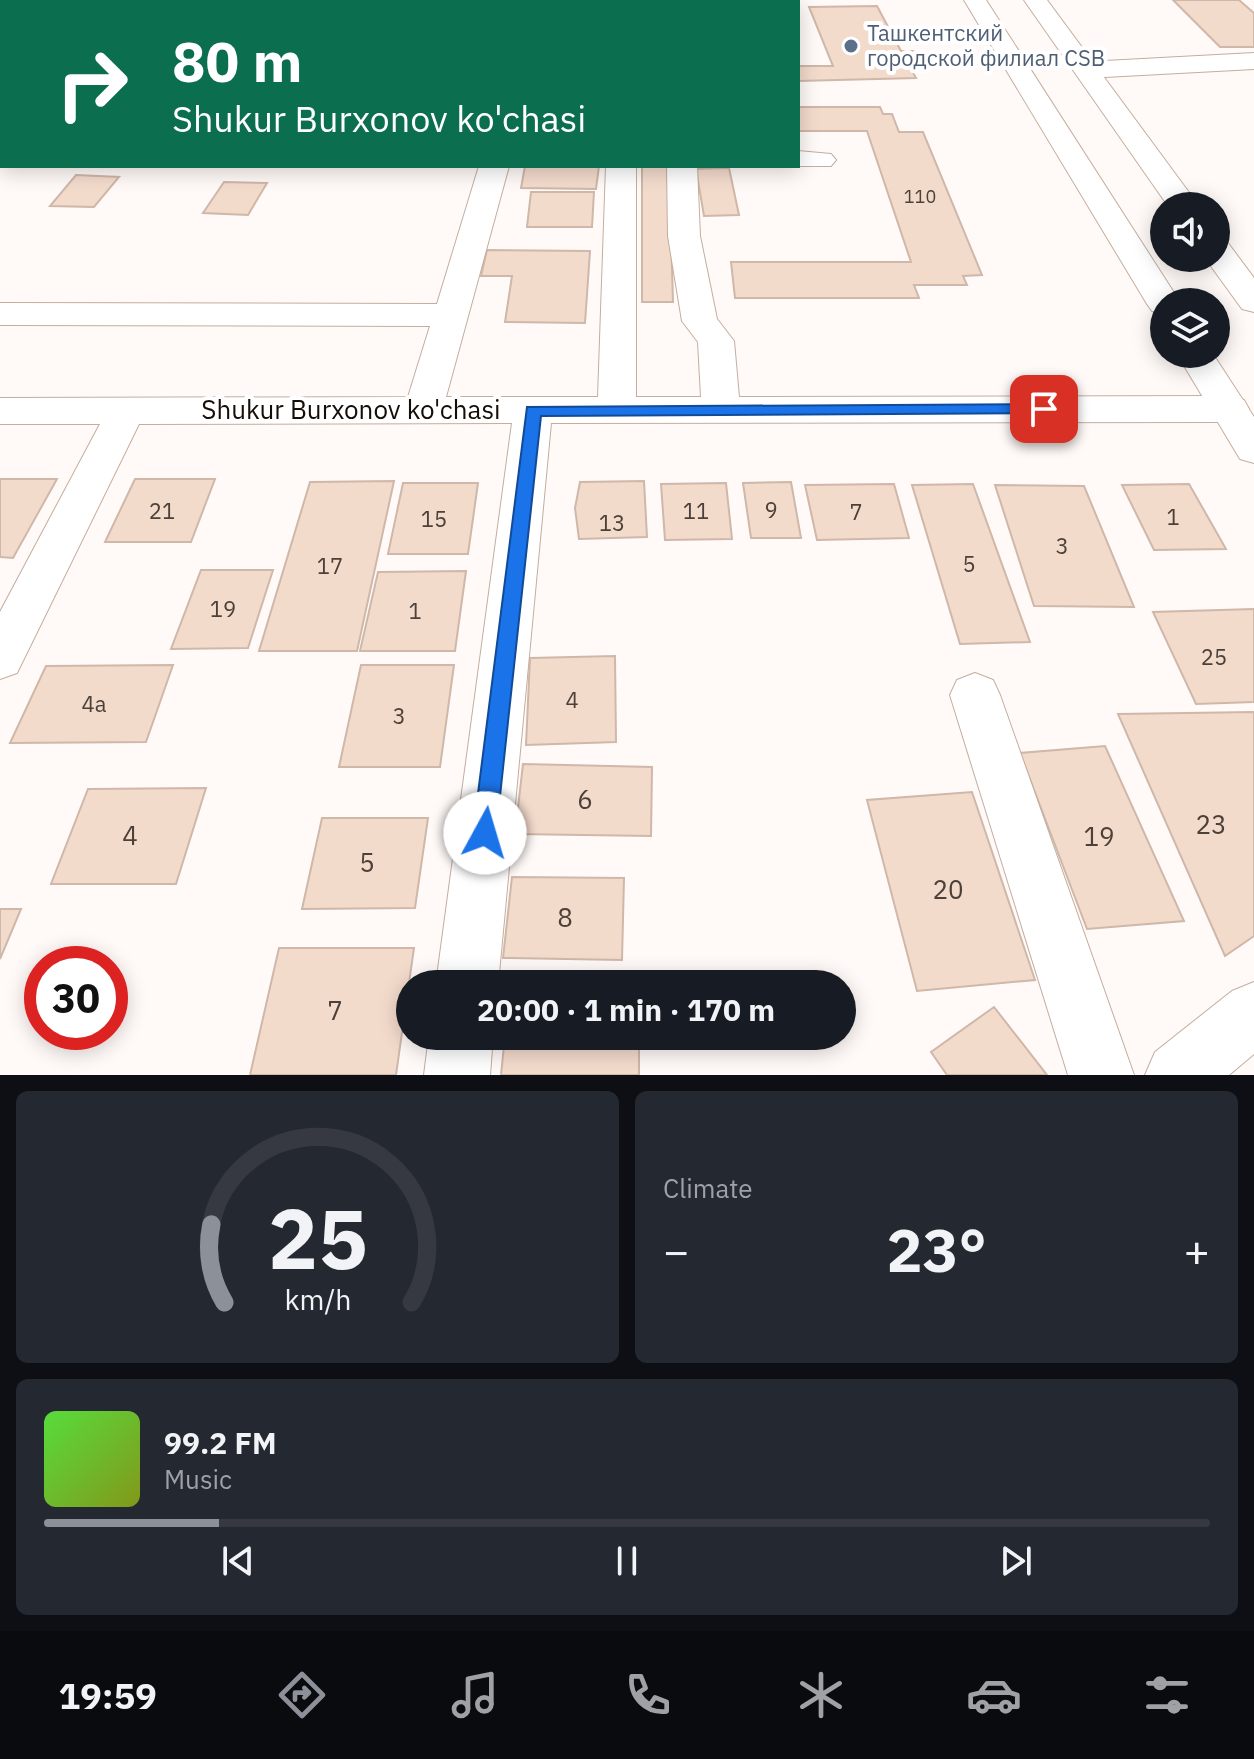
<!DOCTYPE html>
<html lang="en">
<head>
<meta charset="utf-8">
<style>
	body { margin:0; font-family:"IBM Plex Sans",sans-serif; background:#242831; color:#f1f3f6; height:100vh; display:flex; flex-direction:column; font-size:30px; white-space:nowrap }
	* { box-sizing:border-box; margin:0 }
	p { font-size:26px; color:#9ea1a6 }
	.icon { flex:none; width:44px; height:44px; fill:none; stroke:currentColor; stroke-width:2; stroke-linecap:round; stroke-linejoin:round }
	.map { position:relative; height:1075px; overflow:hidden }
	.drawer { display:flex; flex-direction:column; gap:16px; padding:16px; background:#0d0f14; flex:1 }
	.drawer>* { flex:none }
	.guide { position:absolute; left:0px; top:0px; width:800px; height:168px; box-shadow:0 4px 20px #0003; background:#0b6e4f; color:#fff; overflow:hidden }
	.fabs { position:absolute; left:1150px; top:192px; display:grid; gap:16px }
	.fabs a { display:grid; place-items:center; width:80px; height:80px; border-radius:50%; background:#171b24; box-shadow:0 4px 20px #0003; font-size:40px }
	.speed { position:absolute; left:24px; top:946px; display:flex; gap:16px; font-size:40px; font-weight:700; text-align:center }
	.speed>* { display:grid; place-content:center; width:104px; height:104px; border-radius:50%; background:#171b24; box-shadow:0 4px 20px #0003; line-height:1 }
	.speed .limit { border:12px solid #d22; background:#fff; color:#111 }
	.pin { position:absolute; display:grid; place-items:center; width:68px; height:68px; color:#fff; margin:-34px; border-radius:16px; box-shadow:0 4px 12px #0006 }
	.me { position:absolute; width:88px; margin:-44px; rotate:6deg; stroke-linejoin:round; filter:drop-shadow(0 0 6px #0008) }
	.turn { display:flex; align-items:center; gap:28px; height:168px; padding:0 40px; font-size:36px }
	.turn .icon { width:104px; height:104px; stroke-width:2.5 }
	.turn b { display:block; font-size:56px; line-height:68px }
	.big { font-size:60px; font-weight:700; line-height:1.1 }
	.drawer .card { flex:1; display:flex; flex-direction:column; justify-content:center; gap:12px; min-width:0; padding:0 28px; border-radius:12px; background:#242831 }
	.drawer .dial { align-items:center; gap:0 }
	.dial svg { height:208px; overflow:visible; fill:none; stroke:#363941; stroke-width:7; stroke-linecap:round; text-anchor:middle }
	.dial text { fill:#f1f3f6; stroke:none }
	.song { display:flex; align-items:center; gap:24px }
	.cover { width:96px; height:96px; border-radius:12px; background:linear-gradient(135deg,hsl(110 70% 55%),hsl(70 70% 35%)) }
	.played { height:8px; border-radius:4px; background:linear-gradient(90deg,#8c9099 15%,#363941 15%) }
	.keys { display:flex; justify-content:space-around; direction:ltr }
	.heat { display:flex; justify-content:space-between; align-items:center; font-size:44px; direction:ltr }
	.drawer .tiles { flex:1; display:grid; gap:16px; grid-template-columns:1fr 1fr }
	.card:last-child { grid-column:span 2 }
	.trip { position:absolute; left:396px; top:970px; width:460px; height:80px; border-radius:40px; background:#171b24; box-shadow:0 4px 20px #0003; font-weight:700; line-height:80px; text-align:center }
	.tabs { display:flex; height:128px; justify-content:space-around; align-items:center; background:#090b0e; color:#9ea1a6 }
	.tabs .icon { width:56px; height:56px }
	.tabs .on { color:#8c9099 }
	.tabs b { font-size:36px; color:#f1f3f6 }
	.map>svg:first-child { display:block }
</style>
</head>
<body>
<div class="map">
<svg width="1254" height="1075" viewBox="0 0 1254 1075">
	<rect width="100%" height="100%" fill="#fffaf7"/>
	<path fill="#f3dbcc" stroke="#cfb7a9" stroke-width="2" d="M1173,0H1239L1254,13V47H1220Z
		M877,6L901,51H915L920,62H907L916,78L798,81V66H833L809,7Z
		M798,107H880L883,114H892L899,132H923L982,275L963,276L967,285H914L919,298H735L731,262H911L867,131H798Z
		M525,166H599L596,189L521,188Z
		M642,166H669L673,302H642Z
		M729,168L739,215L704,216L696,169Z
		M76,175L119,177L94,207L50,206Z
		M224,182L267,183L248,215L203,213Z
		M531,192H594L592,227H527Z
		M487,250L590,251L585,323L505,322L512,276H481Z
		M0,479H57L13,558L0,557Z
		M135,479H215L191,542H105Z
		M394,481L357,651H259L310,482Z
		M644,481L647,537L579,539L575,508L580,482Z
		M791,482L801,538H751L743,483Z
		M403,483H478L468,554H388Z
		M726,483L732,539L665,540L661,484Z
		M894,484L909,538L817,540L805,485Z
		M973,484L1030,642L960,644L912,485Z
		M1189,484L1226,549L1154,550L1122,485Z
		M995,485L1084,486L1134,607L1034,606Z
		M201,570H273L248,648L171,649Z
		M466,571L455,651H360L378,572Z
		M1254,609V702L1196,704L1153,612Z
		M615,656L616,742L526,745L530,658Z
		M173,665L146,742L10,743L46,666Z
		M361,665H454L440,767H339Z
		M1254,712V936L1225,956L1118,714Z
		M1105,746L1184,921L1087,929L1020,753Z
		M523,764L652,767L651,836L515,834Z
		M206,788L176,884H51L88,789Z
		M972,792L1035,980L917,991L867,800Z
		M322,818H428L415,908L302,909Z
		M512,877L624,878L622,960L503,958Z
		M0,909H21L0,959Z
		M279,948H414L396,1075H250Z
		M994,1007L1047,1075H947L931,1052Z
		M505,1036H639V1075H501Z"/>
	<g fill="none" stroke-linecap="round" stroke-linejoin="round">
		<g stroke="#c4ad9e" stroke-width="2">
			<path id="minor" d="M526,0H548V2H526Z
				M637,0H659V2H637Z
				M1254,53V69L1086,78L1073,70L1086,62Z
				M798,151L831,154L836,160L831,166H788H798Z
				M479,166H509L446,397H598L606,166H636V397H701L698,342L682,321L668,236L667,166H697L700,236L717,319L734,341L739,397L1230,396L1244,400L1249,409L1244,418L1230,422L551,423L498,984H436L512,423L139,424L17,673L0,679V612L100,424H0V398L408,397L430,326L0,325V303L437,304Z
				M975,673L993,680L1000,695L1134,1075H1068L950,695L957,680Z
				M1254,982V1054L1229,1075H1145L1155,1052L1232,991Z
				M429,1036H493L490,1075H424Z"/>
		</g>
		<g stroke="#c4ad9e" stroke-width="2">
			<path id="major" d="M964,0H986L1180,302H1164V314L1152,311L1147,304Z
				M1024,0H1047L1199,206H1168Z
				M1216,240L1228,243L1254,278V312L1242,309L1205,258H1216Z
				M1177,354H1213L1254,417V463L1240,459Z"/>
		</g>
		<use href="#minor" fill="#fff" fill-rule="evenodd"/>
		<use href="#major" fill="#fff" fill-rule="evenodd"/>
	</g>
	<path fill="#1a73e8" stroke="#114b97" stroke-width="2" d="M1044,404L1052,409L1050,413L541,416L496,833L493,841L485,844L477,841L473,833L527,407Z"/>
	<circle fill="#5c6f8a" stroke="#fff" stroke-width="3" cx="851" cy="46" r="8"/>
	<g text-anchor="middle" stroke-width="8" stroke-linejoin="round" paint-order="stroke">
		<g font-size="18" fill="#4c4039">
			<text x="920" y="203">110</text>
		</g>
		<g font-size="22" fill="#4e5e75" stroke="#fff" text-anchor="start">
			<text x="867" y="41">Ташкентский<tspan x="867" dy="25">городской филиал CSB</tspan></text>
		</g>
		<g font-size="22" fill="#4c4039">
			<text x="771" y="518">9</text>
			<text x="162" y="519">21</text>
			<text x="696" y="519">11</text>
			<text x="856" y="520">7</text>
			<text x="1173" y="525">1</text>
			<text x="434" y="527">15</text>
			<text x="612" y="531">13</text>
			<text x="1062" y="554">3</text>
			<text x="969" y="572">5</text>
			<text x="330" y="574">17</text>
			<text x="223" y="617">19</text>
			<text x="415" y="619">1</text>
			<text x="1214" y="665">25</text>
			<text x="572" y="708">4</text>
			<text x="94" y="712">4а</text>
			<text x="399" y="724">3</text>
		</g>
		<g font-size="26" fill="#150d08" stroke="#fff">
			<text x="351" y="419">Shukur Burxonov ko'chasi</text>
		</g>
		<g font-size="26" fill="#4c4039">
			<text x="585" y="809">6</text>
			<text x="1211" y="834">23</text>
			<text x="130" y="845">4</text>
			<text x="1099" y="846">19</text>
			<text x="367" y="872">5</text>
			<text x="948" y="899">20</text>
			<text x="565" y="927">8</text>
			<text x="335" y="1020">7</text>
		</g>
	</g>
</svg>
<div class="fabs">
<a><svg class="icon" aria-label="sound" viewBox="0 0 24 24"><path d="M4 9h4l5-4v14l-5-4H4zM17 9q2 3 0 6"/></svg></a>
<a><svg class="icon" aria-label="layers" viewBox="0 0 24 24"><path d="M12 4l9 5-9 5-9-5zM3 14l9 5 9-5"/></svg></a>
</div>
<div class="speed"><div class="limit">30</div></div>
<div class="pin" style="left:1044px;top:409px;background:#d93025"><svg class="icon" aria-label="arrive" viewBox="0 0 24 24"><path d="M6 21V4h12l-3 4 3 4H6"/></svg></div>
<svg class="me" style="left:485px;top:833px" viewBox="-20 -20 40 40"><circle r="19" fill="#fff"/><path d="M0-13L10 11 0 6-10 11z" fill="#1a73e8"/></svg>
<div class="trip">20:00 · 1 min · 170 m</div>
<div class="guide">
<div class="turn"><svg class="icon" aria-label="right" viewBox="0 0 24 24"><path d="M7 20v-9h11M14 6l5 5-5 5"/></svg><div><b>80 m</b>Shukur Burxonov ko'chasi</div></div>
</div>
</div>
<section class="drawer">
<div class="tiles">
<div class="card dial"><svg viewBox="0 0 100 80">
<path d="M14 69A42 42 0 1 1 86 69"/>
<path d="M14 69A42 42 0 0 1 9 39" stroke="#8c9099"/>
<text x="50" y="56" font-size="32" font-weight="700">25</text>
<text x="50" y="72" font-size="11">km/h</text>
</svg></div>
<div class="card"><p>Climate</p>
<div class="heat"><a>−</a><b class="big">23°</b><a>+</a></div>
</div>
<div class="card">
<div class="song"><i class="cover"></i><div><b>99.2 FM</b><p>Music</p></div></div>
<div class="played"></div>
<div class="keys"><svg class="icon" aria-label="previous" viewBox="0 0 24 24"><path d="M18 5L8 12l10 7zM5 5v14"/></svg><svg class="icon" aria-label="pause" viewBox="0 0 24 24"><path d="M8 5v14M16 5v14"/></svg><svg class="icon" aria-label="next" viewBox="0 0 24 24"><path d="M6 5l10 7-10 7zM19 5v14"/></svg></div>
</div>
</div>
</section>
<nav class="tabs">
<b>19:59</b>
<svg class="icon on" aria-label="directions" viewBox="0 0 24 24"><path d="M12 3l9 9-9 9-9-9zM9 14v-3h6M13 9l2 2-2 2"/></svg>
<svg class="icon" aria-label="music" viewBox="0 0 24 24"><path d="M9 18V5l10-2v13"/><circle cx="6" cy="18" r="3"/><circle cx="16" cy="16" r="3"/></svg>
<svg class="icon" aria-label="phone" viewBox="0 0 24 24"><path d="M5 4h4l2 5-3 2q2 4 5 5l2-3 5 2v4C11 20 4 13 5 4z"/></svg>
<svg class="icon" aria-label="climate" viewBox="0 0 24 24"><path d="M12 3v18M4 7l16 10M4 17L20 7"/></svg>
<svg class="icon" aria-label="car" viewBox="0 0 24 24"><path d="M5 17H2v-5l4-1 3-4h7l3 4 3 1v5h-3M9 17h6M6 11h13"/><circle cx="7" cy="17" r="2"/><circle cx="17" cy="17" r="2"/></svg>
<svg class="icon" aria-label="filters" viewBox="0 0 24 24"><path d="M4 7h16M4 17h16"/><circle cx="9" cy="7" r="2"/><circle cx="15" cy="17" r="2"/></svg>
</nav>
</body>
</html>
